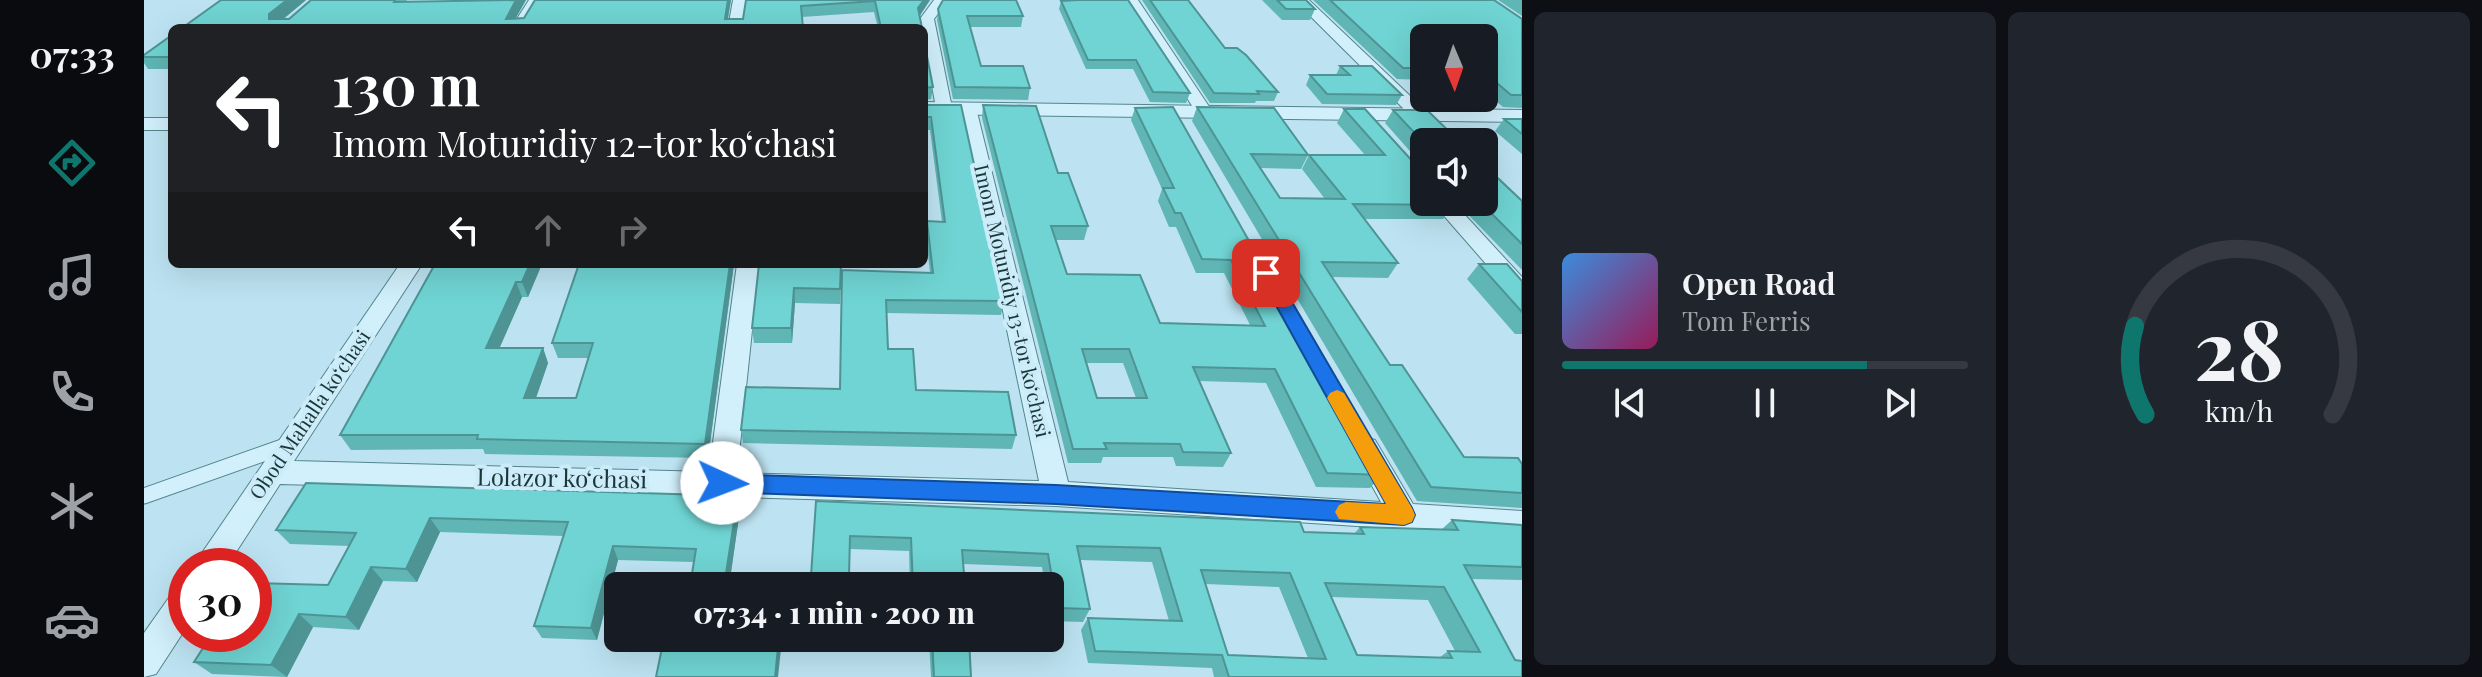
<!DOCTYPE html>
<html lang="en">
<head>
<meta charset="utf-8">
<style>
	body { margin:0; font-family:"Playfair Display",serif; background:#20242c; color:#f1f3f6; height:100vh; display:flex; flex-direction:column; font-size:30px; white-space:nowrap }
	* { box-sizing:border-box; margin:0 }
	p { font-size:26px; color:#9ea1a6 }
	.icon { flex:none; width:44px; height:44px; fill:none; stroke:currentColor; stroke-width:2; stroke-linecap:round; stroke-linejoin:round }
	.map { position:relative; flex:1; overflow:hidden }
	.drawer { display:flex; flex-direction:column; gap:12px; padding:12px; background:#0d0f14; width:960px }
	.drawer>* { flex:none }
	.hud { position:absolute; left:24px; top:24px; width:760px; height:244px; border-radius:12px; box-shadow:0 8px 32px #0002; background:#202124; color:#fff; overflow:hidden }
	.needle { width:52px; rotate:178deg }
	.buttons { position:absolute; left:1266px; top:24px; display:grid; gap:16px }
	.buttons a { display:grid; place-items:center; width:88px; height:88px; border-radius:12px; background:#171b24; box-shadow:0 8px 32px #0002; font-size:40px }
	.speed { position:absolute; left:24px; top:548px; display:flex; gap:16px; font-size:40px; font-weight:700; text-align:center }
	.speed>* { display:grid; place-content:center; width:104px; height:104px; border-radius:50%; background:#171b24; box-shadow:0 8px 32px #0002; line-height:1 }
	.speed .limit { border:12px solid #d22; background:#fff; color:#111 }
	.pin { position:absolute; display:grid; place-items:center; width:68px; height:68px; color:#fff; margin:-34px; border-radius:16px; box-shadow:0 4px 12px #0006 }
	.me { position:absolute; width:88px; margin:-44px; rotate:92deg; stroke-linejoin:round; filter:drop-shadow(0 0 6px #0008) }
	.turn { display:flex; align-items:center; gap:28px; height:168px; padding:0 32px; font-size:36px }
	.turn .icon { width:104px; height:104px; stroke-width:2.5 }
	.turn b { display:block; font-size:56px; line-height:68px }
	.lanes { display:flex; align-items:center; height:76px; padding:0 32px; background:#0003; justify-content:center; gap:40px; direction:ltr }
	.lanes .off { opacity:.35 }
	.drawer .card { flex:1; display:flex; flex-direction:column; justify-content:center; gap:12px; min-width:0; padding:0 28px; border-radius:12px; background:#20242c }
	.drawer .dial { align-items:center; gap:0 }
	.dial svg { height:208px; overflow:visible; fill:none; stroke:#363941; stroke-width:7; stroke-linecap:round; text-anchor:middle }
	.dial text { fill:#f1f3f6; stroke:none }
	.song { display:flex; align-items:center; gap:24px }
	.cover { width:96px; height:96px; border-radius:12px; background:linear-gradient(135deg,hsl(210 70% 55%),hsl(330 70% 35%)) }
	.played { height:8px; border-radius:4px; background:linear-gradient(90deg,#0f766e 75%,#363941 75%) }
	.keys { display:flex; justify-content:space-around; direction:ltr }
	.drawer .tiles { flex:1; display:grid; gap:12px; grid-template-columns:repeat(2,1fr) }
	.trip { position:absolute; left:460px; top:572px; width:460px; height:80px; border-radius:12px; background:#171b24; box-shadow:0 8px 32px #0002; font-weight:800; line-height:80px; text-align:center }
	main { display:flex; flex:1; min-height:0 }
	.menu { display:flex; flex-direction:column; width:144px; justify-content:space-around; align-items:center; background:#090b0e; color:#9ea1a6 }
	.menu .icon { width:56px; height:56px }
	.menu .current { color:#0f766e }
	.menu b { font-size:36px; color:#f1f3f6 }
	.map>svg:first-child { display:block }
</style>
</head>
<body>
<main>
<nav class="menu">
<b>07:33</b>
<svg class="icon current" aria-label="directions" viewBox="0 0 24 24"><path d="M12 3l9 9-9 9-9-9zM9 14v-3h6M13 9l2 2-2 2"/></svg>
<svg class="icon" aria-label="music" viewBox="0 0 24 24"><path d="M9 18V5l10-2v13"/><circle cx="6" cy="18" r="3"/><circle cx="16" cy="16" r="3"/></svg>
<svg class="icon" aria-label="phone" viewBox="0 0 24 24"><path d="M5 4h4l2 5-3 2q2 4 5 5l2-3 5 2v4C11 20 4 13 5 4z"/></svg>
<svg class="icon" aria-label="climate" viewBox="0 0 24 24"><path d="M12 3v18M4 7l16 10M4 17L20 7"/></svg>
<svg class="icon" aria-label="car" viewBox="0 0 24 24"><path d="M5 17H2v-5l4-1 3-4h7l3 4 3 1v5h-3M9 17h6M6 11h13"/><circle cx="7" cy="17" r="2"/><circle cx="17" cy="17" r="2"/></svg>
</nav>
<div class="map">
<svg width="1378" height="677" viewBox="0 0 1378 677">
	<rect width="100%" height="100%" fill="#bde3f2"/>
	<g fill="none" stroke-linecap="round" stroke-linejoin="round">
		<g stroke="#54858b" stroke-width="17">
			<path id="service" d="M0,496L141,446"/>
		</g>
		<g stroke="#54858b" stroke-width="2">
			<path id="minor" d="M385,0H399L381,28H367Z
				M589,0H603L598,28H584Z
				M790,0H804L790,19L808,108L800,113L792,108L776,19Z
				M980,0H994L1068,111L1066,115H1054Z
				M1150,0H1165L1282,111L1284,115L1282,119H1270Z
				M824,103L832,108L924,482L1237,502L1207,448L1211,440L1221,437L1231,440L1269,504L1378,511V537L912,506L136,484L83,566H49L256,264H278L150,461L565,472L593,264H615L593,473L895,481L816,108Z
				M1288,202H1309L1378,277V298L1370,296Z
				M42,585V628L12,674L0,677V633L31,589Z"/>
		</g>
		<g stroke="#54858b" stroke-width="2">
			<path id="tertiary" d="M780,102L1378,110V122L780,114Z
				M0,118H28V130H0Z"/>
		</g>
		<use href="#service" stroke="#d1f0fc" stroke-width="15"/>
		<use href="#minor" fill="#d1f0fc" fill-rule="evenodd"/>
		<use href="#tertiary" fill="#d1f0fc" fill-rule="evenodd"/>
	</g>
	<path fill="#5fb6b5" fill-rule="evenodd" d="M77,0H162L139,19H145L167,0H263L262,2L382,0L371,19L380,18L391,0H587L584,19H599L602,0H786L775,16L778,28H734L730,12L658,17L659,28H38Z
		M927,0H984L1046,93L1042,103L1006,102L989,69H942L915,9L917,1Z
		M998,0H1044L1081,48L1134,92L1130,101H1112L1111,103H1066Z
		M1118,0H1162L1171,9L1166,20H1138Z
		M1169,0H1350L1378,19V108L1359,107L1340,91V38H1280V80L1253,79Z
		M1354,0H1378V16Z
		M794,9L879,16L877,27H826L837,66L886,88L884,100L809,99L793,20Z
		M28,35V69H4L0,63V55Z
		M780,41L789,87L787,99L780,100Z
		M1196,66L1258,95L1252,105L1178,104L1162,85L1166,75H1192Z
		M780,104L860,301L857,315L742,313L744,349L772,390L872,435L868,449L599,443L597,430L696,389L698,270L786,273L782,235L783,221L798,222L786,130H780Z
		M839,105L914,173L944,226L940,240H912L923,274L1016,323L1106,325L1080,273H1052L1032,227H1025L1014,201L1018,189L987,120L991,108L1238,475L1226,488L1172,487L1122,383L1055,381L1087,453L1079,467L1032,466L1029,457H959L957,463H924L838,118ZM943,363H979L992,398H953Z
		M1053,107L1164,155L1157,169L1116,168L1136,198L1181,199L1158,169L1165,155H1221L1193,123L1200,109L1309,205L1299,219H1220L1254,263L1244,278L1188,277L1246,365L1320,457L1378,464V508L1273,501L1048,121Z
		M1249,110L1280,142V167L1241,123Z
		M1360,119H1378V154L1351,131Z
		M1378,201V270L1312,202Z
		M291,264H398L384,297H378L355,348H399L404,363L392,398H432L445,358H414L408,343L590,264L564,458L341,454L339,449L207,450L196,435Z
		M615,264H698L696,304L651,303L648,343H610L608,328Z
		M1335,264L1378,281V334H1371L1323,279Z
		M162,483L594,496L596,510L585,586H546L550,562L474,560L453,640L398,638L390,626L420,536L296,532L273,582L239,581L215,630L169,627L143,677L68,674L50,662L184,585L205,546L146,544L132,530Z
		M672,501L1160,532L1210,534L1216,527L1298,529L1308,520L1378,525V580L1327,579L1378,677H1070L1068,668L944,663L937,630L944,618L1025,621L1008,562L936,560L946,609L939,622L907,621L906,586H901L898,567L819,564L821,586H766L765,551L706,549L705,586H668ZM1061,584L1135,587L1164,658L1084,655ZM1187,597L1284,600L1311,651H1304L1295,658L1213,655Z
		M785,638H825L827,677H787Z"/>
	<path fill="#4e9494" d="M143,0H162L131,26L125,19V14Z
		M372,0H382L366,28L362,19Z
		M584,0H587L582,28L581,19Z
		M780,0H786L773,20L774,8Z
		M386,264H398L384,297L378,282Z
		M586,264H590L564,458L561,444Z
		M372,282L378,297L349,363L342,348Z
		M650,288L651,303L648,343L647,328Z
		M399,348L404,363L387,412L380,398Z
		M594,496L596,510L585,586H580Z
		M286,518L296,532L273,582L262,569Z
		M469,546L474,560L453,640L447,628Z
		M227,567L239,581L215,630L202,617Z
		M155,614L169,627L143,677L127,665Z
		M635,638L637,649L634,677H631Z"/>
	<path fill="#6fd4d3" stroke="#4e9494" stroke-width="2" fill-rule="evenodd" d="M77,0H143L125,14V19H145L167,0H251L250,2L372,0L362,19L380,18L391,0H584L581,19H599L602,0H780L774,8L778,28H737L731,1L657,6L659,28H38Z
		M799,0H872L879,16H823L837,66H879L886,88L811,87L794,9Z
		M933,0H984L1046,93L1009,92L992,60H944L917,1Z
		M1006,0H1044L1081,48H1093L1102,55L1134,92L1113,91L1115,94L1070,93Z
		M1133,0H1162L1171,9H1142Z
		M1186,0H1350L1378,19V95H1367L1340,72V38H1280V68H1259Z
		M28,35V57H0V55Z
		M780,41L789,87L780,88Z
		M1196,66H1228L1258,95L1183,94L1166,75H1206Z
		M780,104L781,105H817L860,301L742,300L744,349H769L772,390L864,392L872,435L597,430L602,387L696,389L698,270L789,273L783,221L801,222L787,117H780Z
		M839,105L892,106L914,173H924L944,226H907L923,274L996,275L1016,323L1121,326L1087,260L1058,259L1037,213H1031L1019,188H1030L991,108L1029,107L1238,475L1183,473L1131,369L1049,367L1087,453L1039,452L1036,444L960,443L963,449H929ZM938,349H985L1003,398H953Z
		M1053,107L1130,108L1164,155L1107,154L1136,198L1201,199L1165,155H1241L1200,109H1221L1280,174V202H1306L1309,205L1209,204L1254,263L1178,262L1246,365H1258L1320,457L1374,458L1378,464V493L1287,487Z
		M1249,110H1283L1316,142H1280V143Z
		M1360,119H1378V134Z
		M1340,165L1378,201V244L1336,202H1340Z
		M291,264H386L378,282H372L342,348H399L380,398H432L449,343H408L435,264H586L561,444L333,439L334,435H196Z
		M615,264H697L696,289L650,288L647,328H608Z
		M1335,264H1363L1378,281V312Z
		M162,483L594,496L580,586H546L552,549L469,546L447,628L390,626L424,522L286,518L262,569L227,567L202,617L155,614L127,665L50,662L68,634H110V583L184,585L212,533L132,530Z
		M672,501L1156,522L1160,532L1220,534L1216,527L1314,530L1308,520L1378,525V567L1320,565L1371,660L1378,661V677H1085L1078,655L951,651L944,618L1038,621L1016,548L933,546L946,609L913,608L904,554L818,550L821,586H769L767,538L706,536L705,577L667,576ZM1057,570L1146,573L1182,659L1084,655ZM1181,583L1300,587L1336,652L1304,651L1308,658L1213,655Z
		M520,638H635L631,677H512Z
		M788,638H825L827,677H790Z"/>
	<path fill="#1a73e8" stroke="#114b97" stroke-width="2" d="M1122,267L1131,273L1268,508L1271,515L1268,522L1260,525L912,504L578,492L570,489L567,483L570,477L578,474L912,485L1242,504L1114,273Z"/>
	<path fill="#f59e0b" d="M1193,390L1200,393L1268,508L1271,515L1268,522L1260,525L1195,519L1191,512L1195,505L1202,502L1242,504L1183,398L1186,393Z"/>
	<g text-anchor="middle" stroke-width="8" stroke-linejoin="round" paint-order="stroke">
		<g font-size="20" fill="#1b3739" stroke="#cdecf9">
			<text transform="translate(868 301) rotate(77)" y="7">Imom Moturidiy 13-tor koʻchasi</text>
			<text transform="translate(166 415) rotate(-56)" y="7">Obod Mahalla ko‘chasi</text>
		</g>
		<g font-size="24" fill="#1b3739" stroke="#cdecf9">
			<text transform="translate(418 479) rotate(1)" y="8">Lolazor ko‘chasi</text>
		</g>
	</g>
</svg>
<div class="buttons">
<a><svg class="needle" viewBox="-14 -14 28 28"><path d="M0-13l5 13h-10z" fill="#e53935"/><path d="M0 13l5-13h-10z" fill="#9ea1a6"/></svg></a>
<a><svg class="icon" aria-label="sound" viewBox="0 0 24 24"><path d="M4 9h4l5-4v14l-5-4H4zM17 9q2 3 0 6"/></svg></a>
</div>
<div class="speed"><div class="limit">30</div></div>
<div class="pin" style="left:1122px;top:273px;background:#d93025"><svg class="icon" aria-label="arrive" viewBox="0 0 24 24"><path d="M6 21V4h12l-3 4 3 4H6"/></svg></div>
<svg class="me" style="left:578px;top:483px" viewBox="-20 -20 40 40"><circle r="19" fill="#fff"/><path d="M0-13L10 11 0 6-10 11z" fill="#1a73e8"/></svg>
<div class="trip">07:34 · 1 min · 200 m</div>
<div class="hud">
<div class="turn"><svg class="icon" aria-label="left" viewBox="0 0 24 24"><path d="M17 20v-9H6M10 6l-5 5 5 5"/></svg><div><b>130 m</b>Imom Moturidiy 12-tor koʻchasi</div></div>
<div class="lanes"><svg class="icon" aria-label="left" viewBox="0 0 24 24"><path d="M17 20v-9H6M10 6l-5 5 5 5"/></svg><svg class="icon off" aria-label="ahead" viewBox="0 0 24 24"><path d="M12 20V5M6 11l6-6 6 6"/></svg><svg class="icon off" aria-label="right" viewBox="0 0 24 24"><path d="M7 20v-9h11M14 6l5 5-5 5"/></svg></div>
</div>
</div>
<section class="drawer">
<div class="tiles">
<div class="card">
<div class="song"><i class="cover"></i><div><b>Open Road</b><p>Tom Ferris</p></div></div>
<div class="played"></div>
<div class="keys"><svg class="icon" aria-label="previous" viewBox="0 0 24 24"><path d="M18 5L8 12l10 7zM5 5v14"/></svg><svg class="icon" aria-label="pause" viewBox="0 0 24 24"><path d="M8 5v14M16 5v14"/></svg><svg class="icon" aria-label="next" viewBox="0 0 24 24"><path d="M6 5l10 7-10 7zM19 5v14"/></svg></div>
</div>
<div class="card dial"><svg viewBox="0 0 100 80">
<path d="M14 69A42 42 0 1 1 86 69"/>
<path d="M14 69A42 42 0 0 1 10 35" stroke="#0f766e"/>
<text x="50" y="56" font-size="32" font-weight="700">28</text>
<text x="50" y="72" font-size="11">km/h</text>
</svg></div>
</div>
</section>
</main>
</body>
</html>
